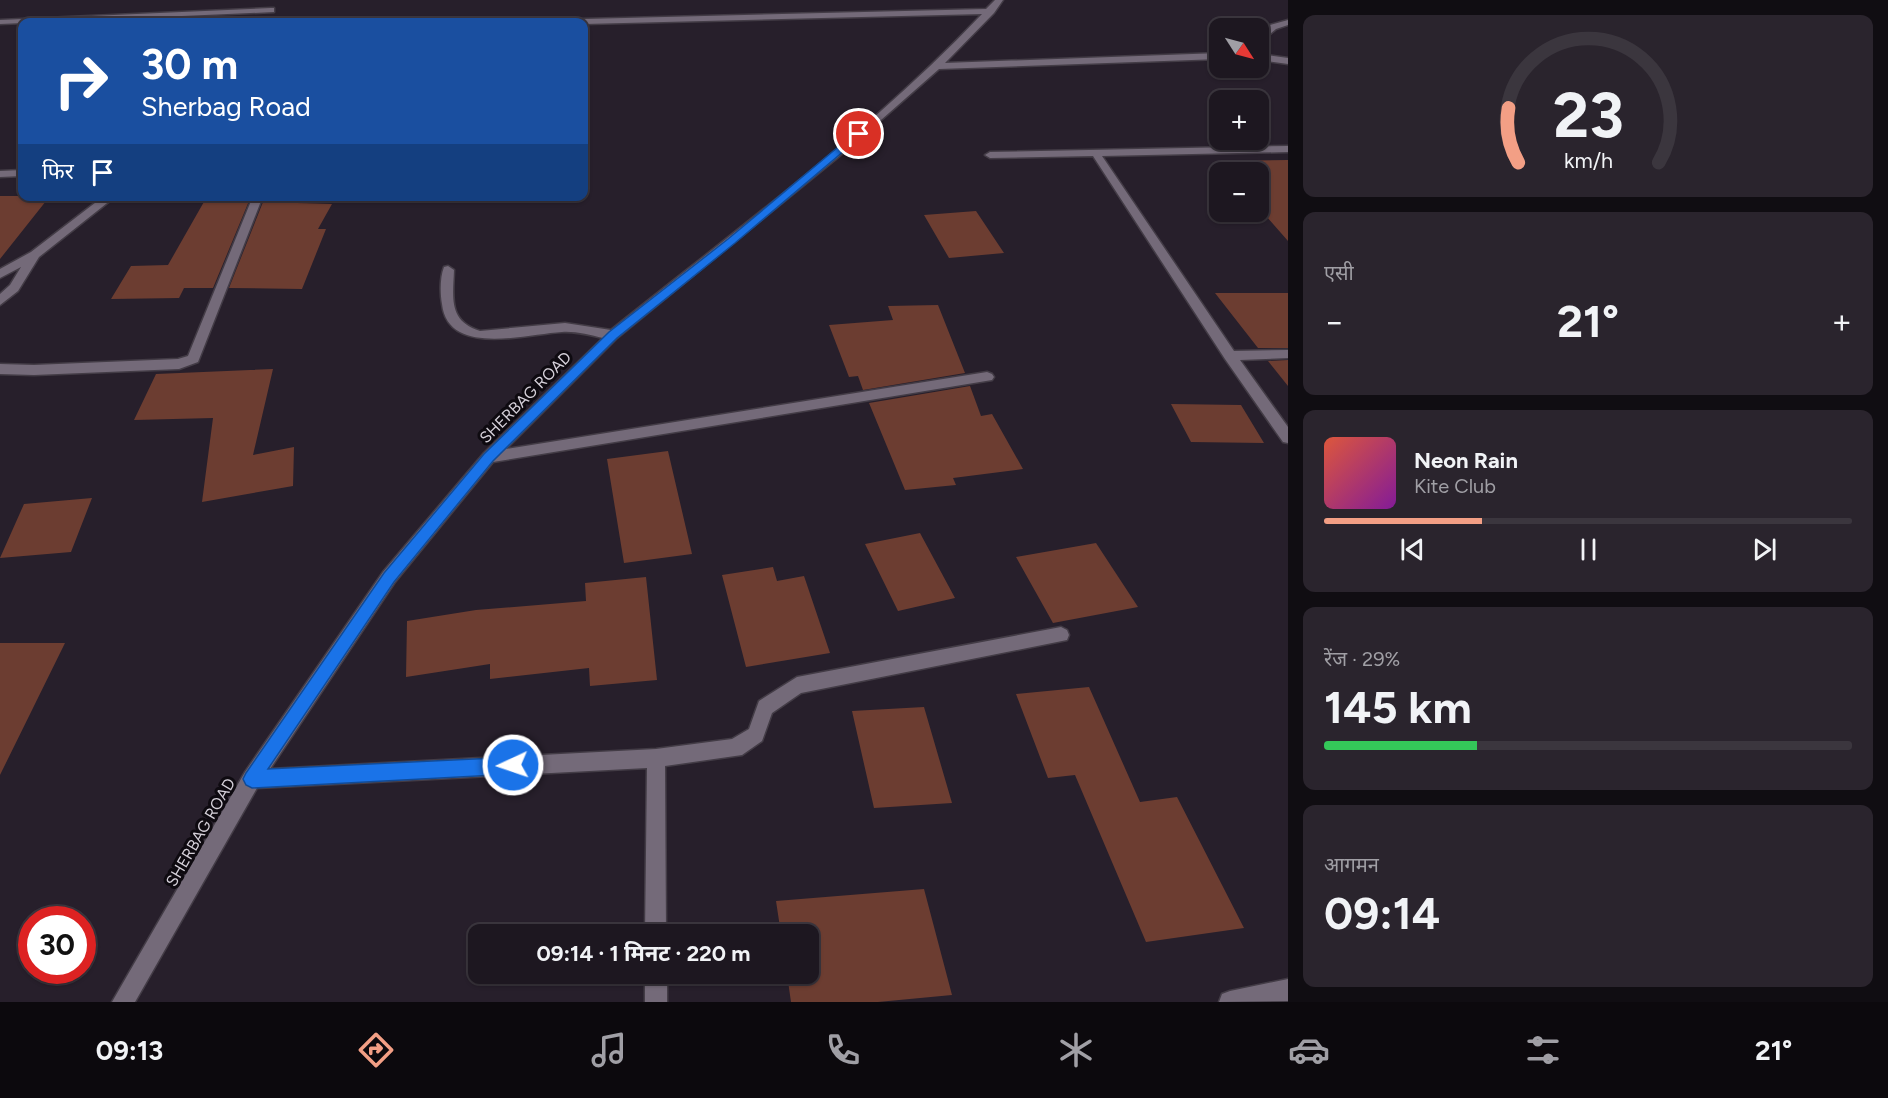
<!DOCTYPE html>
<html lang="hi">
<head>
<meta charset="utf-8">
<style>
	body { margin:0; font-family:Figtree,"Noto Sans Devanagari",sans-serif; background:#2a242d; color:#f1f3f6; height:100vh; display:flex; flex-direction:column; font-size:22px; white-space:nowrap }
	* { box-sizing:border-box; margin:0 }
	p { font-size:20px; color:#a09fa5 }
	.icon { flex:none; width:33px; height:33px; fill:none; stroke:currentColor; stroke-width:2; stroke-linecap:round; stroke-linejoin:round }
	.map { position:relative; flex:1; overflow:hidden }
	.sheet { display:flex; flex-direction:column; gap:15px; padding:15px; background:#100d12; width:600px }
	.sheet>* { flex:none }
	.banner { position:absolute; left:18px; top:18px; width:570px; height:183px; border-radius:12px; box-shadow:0 2px 4px #0004,0 0 0 2px #3b363e; background:#1a4fa0; color:#fff; overflow:hidden }
	.needle { width:39px; rotate:126deg }
	.tools { position:absolute; left:1209px; top:18px; display:grid; gap:12px }
	.tools a { display:grid; place-items:center; width:60px; height:60px; border-radius:12px; background:#1d1720; box-shadow:0 2px 4px #0004,0 0 0 2px #3b363e; font-size:30px }
	.speed { position:absolute; left:18px; top:906px; display:flex; gap:12px; font-size:30px; font-weight:700; text-align:center }
	.speed>* { display:grid; place-content:center; width:78px; height:78px; border-radius:50%; background:#1d1720; box-shadow:0 2px 4px #0004,0 0 0 2px #3b363e; line-height:1 }
	.speed .limit { border:9px solid #d22; background:#fff; color:#111 }
	.pin { position:absolute; display:grid; place-items:center; width:51px; height:51px; color:#fff; margin:-26px; border:3px solid #fff; border-radius:50%; box-shadow:0 2px 6px #0007 }
	.me { position:absolute; width:66px; margin:-33px; rotate:267deg; stroke-linejoin:round; filter:drop-shadow(0 0 4px #0008) }
	.turn { display:flex; align-items:center; gap:21px; height:126px; padding:0 24px; font-size:27px }
	.turn .icon { width:78px; height:78px; stroke-width:2.5 }
	.turn b { display:block; font-size:42px; line-height:51px }
	.then { display:flex; align-items:center; height:57px; padding:0 24px; background:#0003; gap:12px; font-size:22px }
	.big { font-size:45px; font-weight:700; line-height:1.1 }
	.sheet .card { flex:1; display:flex; flex-direction:column; justify-content:center; gap:9px; min-width:0; padding:0 21px; border-radius:12px; background:#2a242d }
	.sheet .dial { align-items:center; gap:0 }
	.dial svg { height:156px; overflow:visible; fill:none; stroke:#3b363e; stroke-width:7; stroke-linecap:round; text-anchor:middle }
	.dial text { fill:#f1f3f6; stroke:none }
	.song { display:flex; align-items:center; gap:18px }
	.cover { width:72px; height:72px; border-radius:9px; background:linear-gradient(135deg,hsl(10 70% 55%),hsl(290 70% 35%)) }
	.played { height:6px; border-radius:3px; background:linear-gradient(90deg,#f39f85 30%,#3b363e 30%) }
	.keys { display:flex; justify-content:space-around; direction:ltr }
	.heat { display:flex; justify-content:space-between; align-items:center; font-size:33px; direction:ltr }
	.charge { height:9px; border-radius:4px; background:linear-gradient(90deg,#34c759 29%,#3b363e 0) }
	.trip { position:absolute; left:468px; top:924px; width:351px; height:60px; border-radius:12px; background:#1d1720; box-shadow:0 2px 4px #0004,0 0 0 2px #3b363e; font-weight:700; line-height:60px; text-align:center }
	.tab-bar { display:flex; height:96px; justify-content:space-around; align-items:center; background:#0c090d; color:#a09fa5 }
	.tab-bar .icon { width:42px; height:42px }
	.tab-bar .current { color:#f39f85 }
	.tab-bar b { font-size:27px; color:#f1f3f6 }
	main { display:flex; flex:1; min-height:0 }
	.map>svg:first-child { display:block }
</style>
</head>
<body>
<main>
<div class="map">
<svg width="1288" height="1002" viewBox="0 0 1288 1002">
	<rect width="100%" height="100%" fill="#271f2b"/>
	<path fill="#6c3d31" d="M1288,160V241L1258,207V172H1229L1219,161Z
		M0,196H50L0,259Z
		M205,200L249,201L213,288H184L179,298L111,299L131,266L168,265Z
		M263,202L332,204L318,229H326L302,289L229,288Z
		M976,211L1004,253L949,258L924,215Z
		M1215,293H1288V348H1258Z
		M938,305L965,373L863,390L858,376L849,377L829,325L893,320L888,306Z
		M1288,360V386L1268,361Z
		M273,369L253,455L294,447L293,486L202,502L213,418L134,420L156,374Z
		M970,386L981,416L992,414L1023,469L953,478L956,485L905,490L869,403Z
		M1171,404L1241,405L1264,443L1191,442Z
		M668,451L692,554L624,563L607,459Z
		M92,498L71,552L0,558L24,504Z
		M920,533L955,598L898,611L865,544Z
		M1096,543L1138,607L1053,623L1016,557Z
		M773,567L777,581L804,576L830,653L746,667L722,575Z
		M646,577L657,680L590,686L589,668L490,679V664L406,677L407,621L476,610L586,601L585,583Z
		M0,643H65L0,775Z
		M1089,687L1140,802L1177,797L1244,928L1146,942L1075,775L1048,778L1016,694Z
		M924,707L952,803L874,808L852,711Z
		M924,889L952,995L878,1002H791L787,974H808V934H781L776,901Z"/>
	<g fill="none" stroke-linecap="round" stroke-linejoin="round">
		<g stroke="#433c46" stroke-width="3">
			<path id="minor" d="M995,0H1003L994,13L945,63L1220,53V59L939,69L848,149L617,338L506,449L987,372L992,374L994,377L992,380L493,462L395,582L270,769L656,749L732,739L749,729L759,701L797,677L1061,627L1067,630L1069,635L1067,640L801,693L772,713L762,741L742,755L665,766L666,934H645L647,768L257,788L135,1002H112L245,772L383,572L484,453L603,338C590,335 575,331 562,332C526,334 448,357 442,304C440,293 440,277 444,267L448,266L454,270C453,298 448,321 480,331L565,323L611,330C737,229 870,132 982,14L584,24L544,22L545,20L986,9Z
				M271,8H274V12L0,24V20Z
				M1288,20V25L1276,29L1258,44V37L1270,25Z
				M1258,54L1288,58V64L1258,60Z
				M1288,146V152L1102,156L1234,351L1288,350V358L1240,360L1288,427V443L1283,442L1225,359L1093,156L990,158L985,155L990,152Z
				M22,170V176L0,177V171Z
				M104,196H116L39,257L18,291L0,305V294L10,285L21,267L0,278V269L31,252Z
				M256,198L261,201L198,362L179,369L34,375L0,374V364L34,365L178,359L188,356L251,201Z
				M645,974H667V1002H645Z
				M1288,979V1001L1219,1002L1222,994L1230,991Z"/>
		</g>
		<use href="#minor" fill="#746a79" fill-rule="evenodd"/>
	</g>
	<path fill="#1a73e8" stroke="#114b97" stroke-width="1.5" d="M856,132L864,134L735,243L617,338L493,461L394,582L268,769L513,757L519,759L522,765L519,771L513,774L252,788L246,785L243,779L246,773L384,573L484,454L609,332L728,239Z"/>
	<g text-anchor="middle" stroke-width="6" stroke-linejoin="round" paint-order="stroke">
		<g font-size="16" fill="#d5d0d9" stroke="#0e0a10">
			<text transform="translate(525 397) rotate(-45)" y="6">SHERBAG ROAD</text>
			<text transform="translate(200 832) rotate(-60)" y="6">SHERBAG ROAD</text>
		</g>
	</g>
</svg>
<div class="tools">
<a><svg class="needle" viewBox="-14 -14 28 28"><path d="M0-13l5 13h-10z" fill="#e53935"/><path d="M0 13l5-13h-10z" fill="#a09fa5"/></svg></a>
<a>+</a>
<a>−</a>
</div>
<div class="speed"><div class="limit">30</div></div>
<div class="pin" style="left:859px;top:134px;background:#d93025"><svg class="icon" aria-label="arrive" viewBox="0 0 24 24"><path d="M6 21V4h12l-3 4 3 4H6"/></svg></div>
<svg class="me" style="left:513px;top:765px" viewBox="-20 -20 40 40"><circle r="17" fill="#1a73e8" stroke="#fff" stroke-width="3"/><path d="M0-11L8 9 0 5-8 9z" fill="#fff"/></svg>
<div class="trip">09:14 · 1 मिनट · 220 m</div>
<div class="banner">
<div class="turn"><svg class="icon" aria-label="right" viewBox="0 0 24 24"><path d="M7 20v-9h11M14 6l5 5-5 5"/></svg><div><b>30 m</b>Sherbag Road</div></div>
<div class="then">फिर<svg class="icon" aria-label="arrive" viewBox="0 0 24 24"><path d="M6 21V4h12l-3 4 3 4H6"/></svg></div>
</div>
</div>
<section class="sheet">
<div class="card dial"><svg viewBox="0 0 100 80">
<path d="M14 69A42 42 0 1 1 86 69"/>
<path d="M14 69A42 42 0 0 1 9 41" stroke="#f39f85"/>
<text x="50" y="56" font-size="32" font-weight="700">23</text>
<text x="50" y="72" font-size="11">km/h</text>
</svg></div>
<div class="card"><p>एसी</p>
<div class="heat"><a>−</a><b class="big">21°</b><a>+</a></div>
</div>
<div class="card">
<div class="song"><i class="cover"></i><div><b>Neon Rain</b><p>Kite Club</p></div></div>
<div class="played"></div>
<div class="keys"><svg class="icon" aria-label="previous" viewBox="0 0 24 24"><path d="M18 5L8 12l10 7zM5 5v14"/></svg><svg class="icon" aria-label="pause" viewBox="0 0 24 24"><path d="M8 5v14M16 5v14"/></svg><svg class="icon" aria-label="next" viewBox="0 0 24 24"><path d="M6 5l10 7-10 7zM19 5v14"/></svg></div>
</div>
<div class="card"><p>रेंज · 29%</p><b class="big">145 km</b><div class="charge"></div></div>
<div class="card"><p>आगमन</p><b class="big">09:14</b></div>
</section>
</main>
<nav class="tab-bar">
<b>09:13</b>
<svg class="icon current" aria-label="directions" viewBox="0 0 24 24"><path d="M12 3l9 9-9 9-9-9zM9 14v-3h6M13 9l2 2-2 2"/></svg>
<svg class="icon" aria-label="music" viewBox="0 0 24 24"><path d="M9 18V5l10-2v13"/><circle cx="6" cy="18" r="3"/><circle cx="16" cy="16" r="3"/></svg>
<svg class="icon" aria-label="phone" viewBox="0 0 24 24"><path d="M5 4h4l2 5-3 2q2 4 5 5l2-3 5 2v4C11 20 4 13 5 4z"/></svg>
<svg class="icon" aria-label="climate" viewBox="0 0 24 24"><path d="M12 3v18M4 7l16 10M4 17L20 7"/></svg>
<svg class="icon" aria-label="car" viewBox="0 0 24 24"><path d="M5 17H2v-5l4-1 3-4h7l3 4 3 1v5h-3M9 17h6M6 11h13"/><circle cx="7" cy="17" r="2"/><circle cx="17" cy="17" r="2"/></svg>
<svg class="icon" aria-label="filters" viewBox="0 0 24 24"><path d="M4 7h16M4 17h16"/><circle cx="9" cy="7" r="2"/><circle cx="15" cy="17" r="2"/></svg>
<b>21°</b>
</nav>
</body>
</html>
